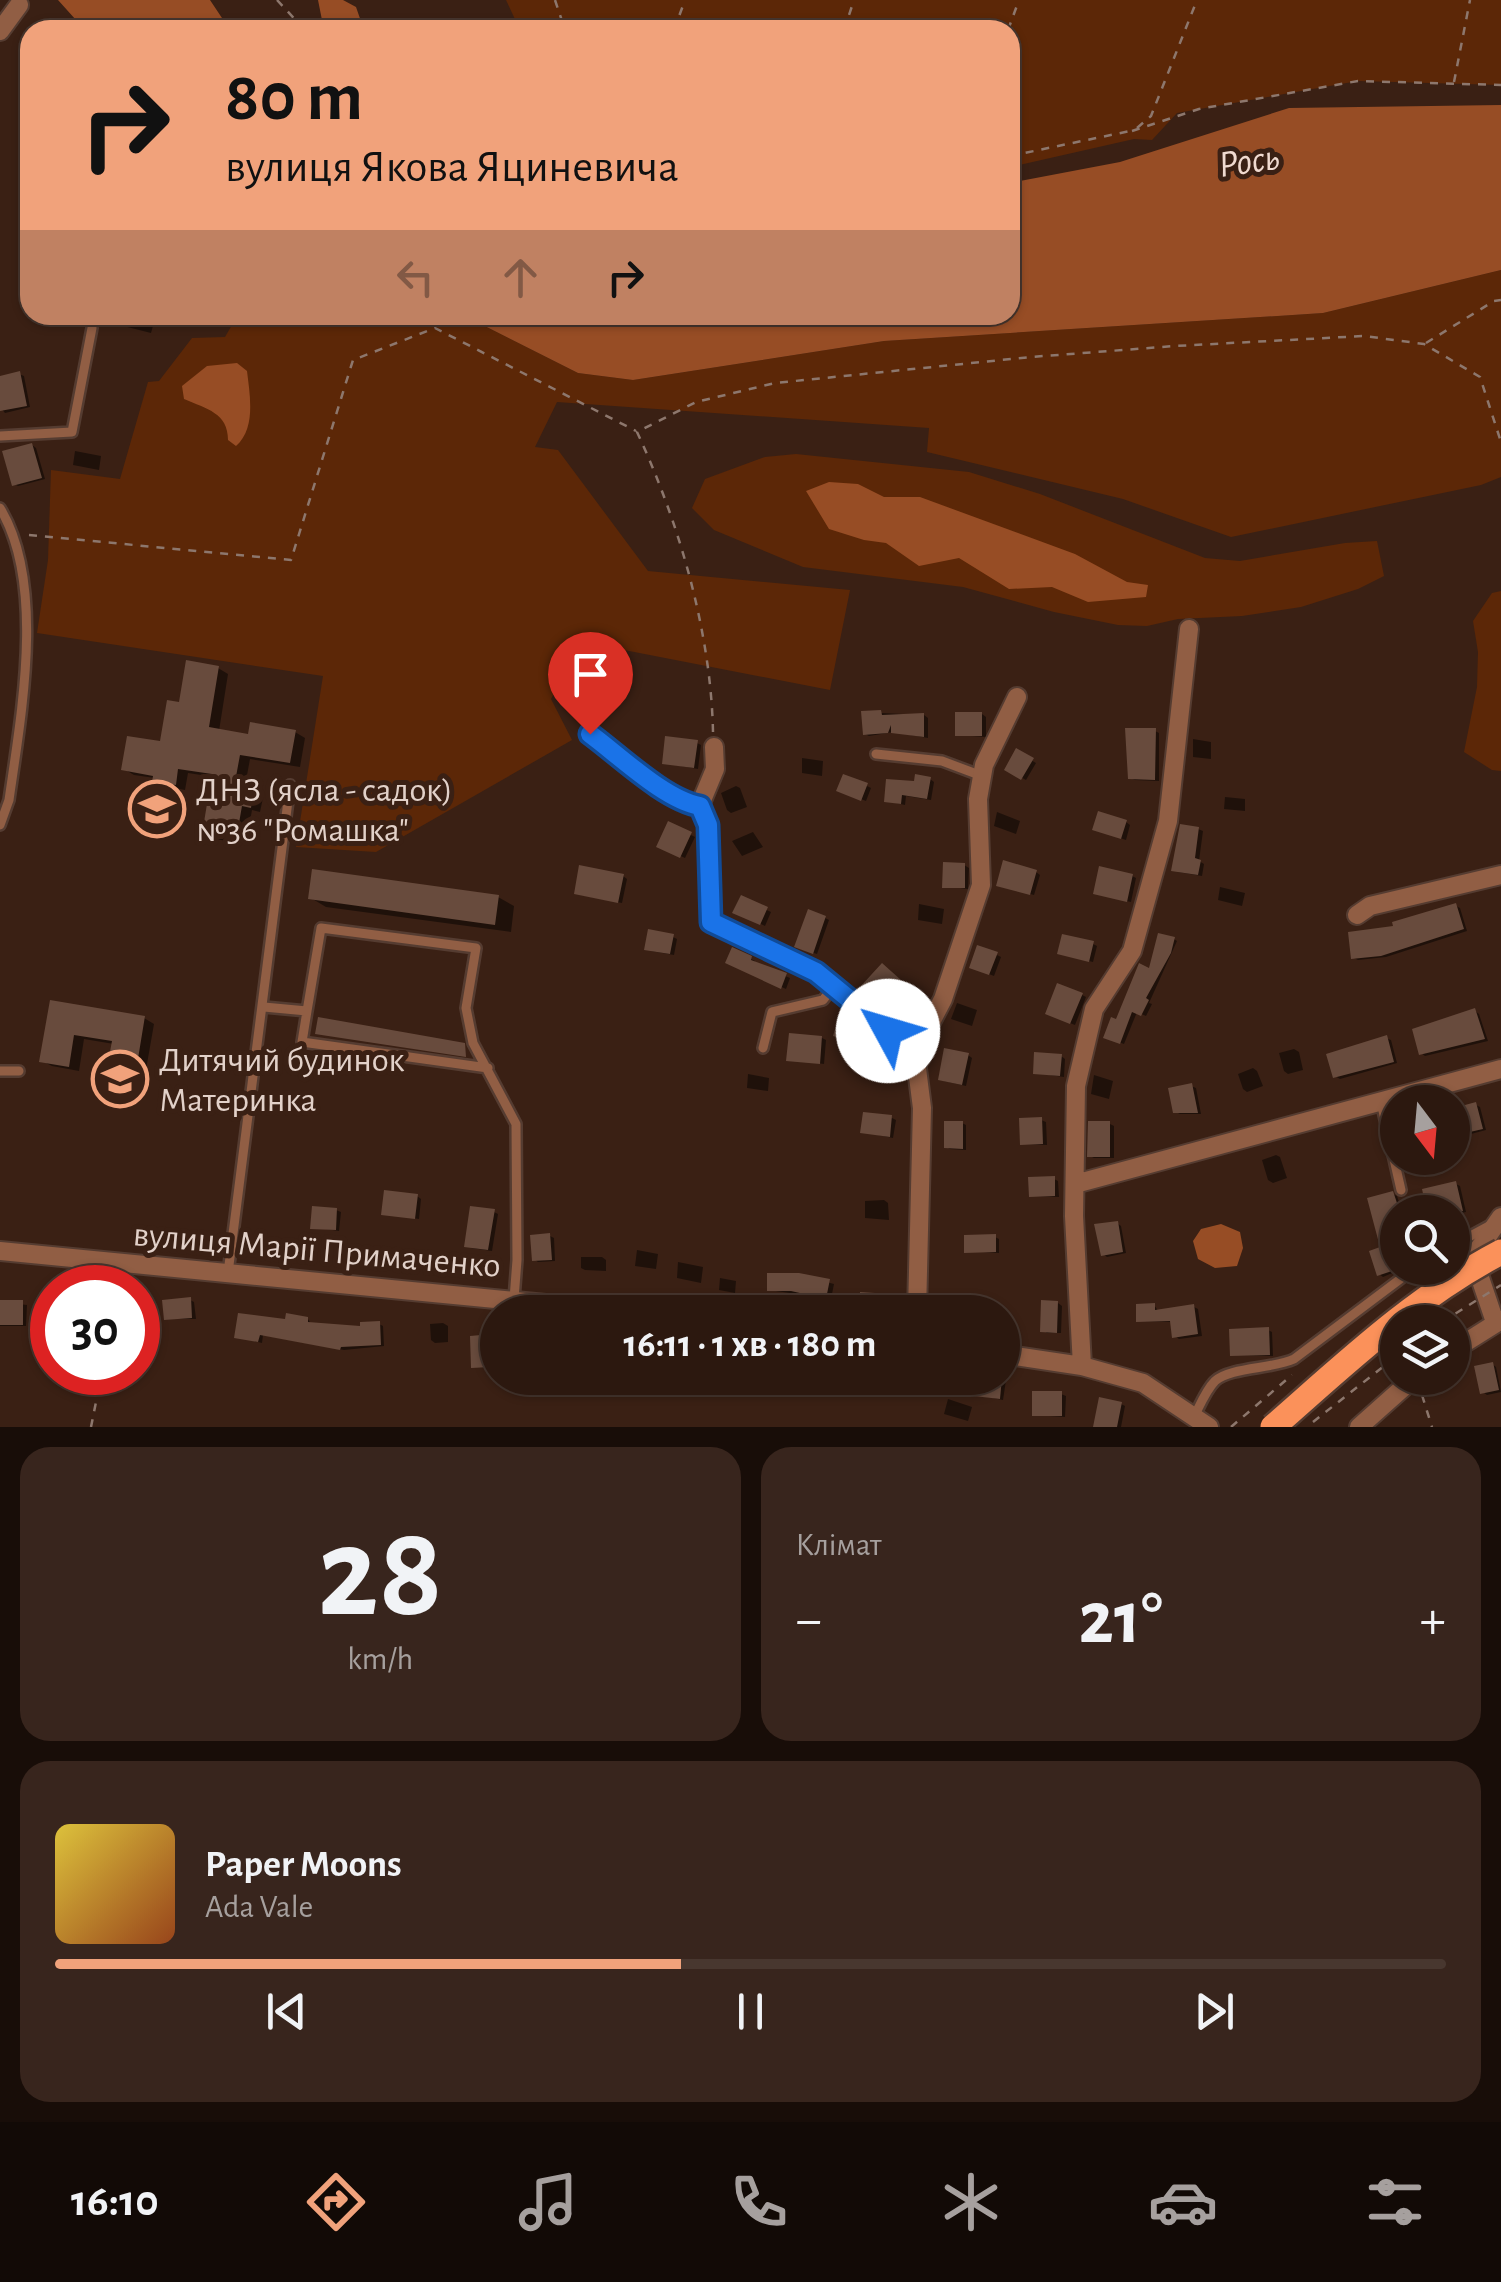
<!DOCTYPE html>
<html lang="uk">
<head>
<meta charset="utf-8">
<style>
	body { margin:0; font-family:"Alegreya Sans",sans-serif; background:#38251d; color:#f1f3f6; height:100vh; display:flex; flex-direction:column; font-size:38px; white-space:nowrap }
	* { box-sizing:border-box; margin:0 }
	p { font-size:32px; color:#a6a09e }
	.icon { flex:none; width:55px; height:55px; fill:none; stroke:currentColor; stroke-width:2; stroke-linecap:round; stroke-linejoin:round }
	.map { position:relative; height:1427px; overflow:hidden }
	.sheet { display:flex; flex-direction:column; gap:20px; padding:20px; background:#180d08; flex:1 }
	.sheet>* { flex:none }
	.guide { position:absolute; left:20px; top:20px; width:1000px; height:305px; border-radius:30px; box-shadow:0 2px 8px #0004,0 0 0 2px #48372f; background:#f1a27b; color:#111; overflow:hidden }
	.needle { width:65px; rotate:164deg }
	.buttons { position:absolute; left:1380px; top:1085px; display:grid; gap:20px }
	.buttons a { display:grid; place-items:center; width:90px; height:90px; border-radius:50%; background:#2c180f; box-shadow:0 2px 8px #0004,0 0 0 2px #48372f; font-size:50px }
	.speed { position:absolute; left:30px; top:1265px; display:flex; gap:20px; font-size:50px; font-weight:700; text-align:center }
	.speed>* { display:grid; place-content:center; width:130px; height:130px; border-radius:50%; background:#2c180f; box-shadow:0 2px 8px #0004,0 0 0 2px #48372f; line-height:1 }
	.speed .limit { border:15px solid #d22; background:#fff; color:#111 }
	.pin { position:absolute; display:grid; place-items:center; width:85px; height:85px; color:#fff; margin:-102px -42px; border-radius:50% 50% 50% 0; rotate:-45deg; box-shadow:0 0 10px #0007 }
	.pin .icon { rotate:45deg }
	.me { position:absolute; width:110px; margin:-55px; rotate:309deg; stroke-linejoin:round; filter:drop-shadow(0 0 8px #0008) }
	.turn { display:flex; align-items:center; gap:35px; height:210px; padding:0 40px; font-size:45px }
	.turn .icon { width:130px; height:130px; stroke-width:2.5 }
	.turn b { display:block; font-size:70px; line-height:85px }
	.lanes { display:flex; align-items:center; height:95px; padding:0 40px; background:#0003; justify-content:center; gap:50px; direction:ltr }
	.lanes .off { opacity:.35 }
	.big { font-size:75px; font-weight:700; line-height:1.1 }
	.sheet .card { flex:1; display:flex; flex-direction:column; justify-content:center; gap:15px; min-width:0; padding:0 35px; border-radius:30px; background:#38251d }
	.sheet .dial { align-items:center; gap:0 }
	.dial b { font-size:130px; line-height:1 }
	.song { display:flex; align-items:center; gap:30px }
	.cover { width:120px; height:120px; border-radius:15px; background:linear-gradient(135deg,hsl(50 70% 55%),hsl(20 70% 35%)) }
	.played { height:10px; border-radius:5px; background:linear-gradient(90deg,#f1a27b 45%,#48372f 45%) }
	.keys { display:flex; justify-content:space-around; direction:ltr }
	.heat { display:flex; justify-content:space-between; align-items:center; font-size:55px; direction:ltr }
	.sheet .tiles { flex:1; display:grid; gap:20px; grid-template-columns:1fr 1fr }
	.card:last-child { grid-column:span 2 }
	.trip { position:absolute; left:480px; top:1295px; width:540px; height:100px; border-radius:50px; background:#2c180f; box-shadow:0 2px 8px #0004,0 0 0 2px #48372f; font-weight:700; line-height:100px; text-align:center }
	.tab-bar { display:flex; height:160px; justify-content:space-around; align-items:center; background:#120a06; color:#a6a09e }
	.tab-bar .icon { width:70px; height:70px }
	.tab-bar .on { color:#f1a27b }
	.tab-bar b { font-size:45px; color:#f1f3f6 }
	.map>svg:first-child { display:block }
</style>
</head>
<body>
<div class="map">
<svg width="1501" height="1427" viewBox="0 0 1501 1427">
	<rect width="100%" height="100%" fill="#3a2014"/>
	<path fill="#5c2707" d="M506,0H1501V85L1358,81L1177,113L1152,140L1134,139L1010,167V30H520Z
		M1501,270V477L1481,485L1231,537L1123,499L927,452L929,428L557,402L535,447L558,450L648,571L850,590L830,690L583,642L551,699L572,740L376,852L296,847L323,676L37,633L48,560L51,470L120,479L148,382L159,381L192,338L225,337L236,318L242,315H463L578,373L633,380L884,341L1323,313Z
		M796,454L969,472L1040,494L1205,558L1240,561L1345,543L1377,541L1384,576L1358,589L1301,607L1242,616L1178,619L1147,626L1118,625L1054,612L963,587L803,567L714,530L692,508L705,479L765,457Z
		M1501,591V771L1492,770L1464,752L1477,687L1478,652L1473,621L1492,593Z"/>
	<path fill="#974d25" d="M58,0H210L230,30H85Z
		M318,0H343L356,7L364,30H324Z
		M1501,105V270L1323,313L884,341L633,380L578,373L463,315H1010V183L1120,162L1289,108Z
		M237,363L247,371C250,396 256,428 236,446L228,440C228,413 207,409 184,399L182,386L207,366Z
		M829,482L858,484L884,497H920L1075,554L1127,582L1148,585L1146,597L1088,602L1052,587L1009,589L959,558L919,566L886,543L864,540L829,529L806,491Z
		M1221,1224L1240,1232L1243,1248L1237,1266L1215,1268L1198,1259L1193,1241L1201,1229Z"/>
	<path fill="#0007" d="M80,315H156L151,333Z
		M19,374L24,376L30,407L5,413L0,407V378Z
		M32,445L36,448L45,479L18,486L14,484Z
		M75,451L101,456L99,470L73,465Z
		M218,668L228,674L219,731L250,736L295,732L305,738L300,767L250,759L245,786L264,793L260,812L252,810L246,844L215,839L205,833L214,777L188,773L185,790L165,786L155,778L134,775L124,769L162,744L181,705Z
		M881,713L924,715L928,718V738L893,732L869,736L865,734Z
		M982,714L986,717V737L957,735Z
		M1155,731L1159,733V781L1135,780L1130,778Z
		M1193,739L1211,742V759L1193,757Z
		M697,743L701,745L698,769L664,763Z
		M1017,752L1036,763L1026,780L1007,769Z
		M802,758L823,761L822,776L802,773Z
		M930,779L934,782L931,800L906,796L905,805L887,801Z
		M736,786L740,788L747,807L731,813L727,810L721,793Z
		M867,786L871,788L866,801L843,792Z
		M1225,797L1245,799V811L1224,809Z
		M997,812L1020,821L1016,834L994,826Z
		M1126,822L1130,825L1126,840L1099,831Z
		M669,824L695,837L685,858L659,846Z
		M1198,829L1203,831L1199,861L1204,864L1202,876L1178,872Z
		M753,832L763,847L742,856L732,841Z
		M964,865L969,868L968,889L945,886Z
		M1036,872L1040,875L1034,895L1003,887Z
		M623,876L627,879L622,903L581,895Z
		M1132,876L1136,878L1131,902L1100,895Z
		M1220,887L1245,893L1242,906L1218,900Z
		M498,897L514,906L511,932L326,907L311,898Z
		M742,898L771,912L765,926L736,912Z
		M919,904L944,909L942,924L918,920Z
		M1456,906L1460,908L1467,931L1386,957L1358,960L1354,958L1397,928Z
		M825,918L829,920L817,954L801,949Z
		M673,937L677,939L674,955L651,951Z
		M1174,939L1177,941L1149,1003L1152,1004L1146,1016L1137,1012L1124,1044L1110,1039L1117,1022Z
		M1093,944L1097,946L1093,962L1064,955Z
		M733,950L755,961L754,963L790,978L786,989L728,962Z
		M997,955L1001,957L994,976L976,969Z
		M887,969L923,1001L905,1022L901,1020Z
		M1082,995L1086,997L1075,1025L1052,1016Z
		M52,1003L144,1018L154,1024L144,1081L119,1077L109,1071L114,1044L84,1039L79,1071L52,1066L42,1061Z
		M957,1003L977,1010L972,1026L951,1019Z
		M1475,1011L1479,1014L1488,1041L1425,1056L1421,1053Z
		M862,1027L869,1033L865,1045L840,1038Z
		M822,1038L826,1040L824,1064L789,1059Z
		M1386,1038L1391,1040L1397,1063L1340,1079L1335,1076Z
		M1294,1049L1299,1052L1303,1070L1288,1074L1284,1071L1279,1053Z
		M968,1055L972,1058L966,1086L944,1081Z
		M1061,1056L1065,1059L1064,1077L1035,1073Z
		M1253,1068L1257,1071L1263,1086L1247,1092L1243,1089L1238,1074Z
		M748,1074L769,1078L768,1091L747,1088Z
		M1094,1075L1113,1081L1109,1099L1091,1094Z
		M1191,1086L1196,1088L1201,1114H1180L1176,1112Z
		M1476,1105L1480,1107L1486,1130L1452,1139V1110Z
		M892,1118L896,1120L893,1138L863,1132Z
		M1041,1120L1046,1122L1047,1145L1023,1144Z
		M962,1123L966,1125V1150L950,1149L946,1147Z
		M1110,1124L1114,1126V1158H1094L1090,1156Z
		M1276,1155L1280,1157L1287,1178L1273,1183L1268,1180L1262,1160Z
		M1054,1179L1058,1181L1059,1197L1031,1196Z
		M1456,1184L1460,1186L1466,1212L1452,1215V1212H1430L1425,1191Z
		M1393,1194L1397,1196L1402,1212H1398V1268H1404L1383,1277L1379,1274Z
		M417,1196L421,1199L419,1219L383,1213Z
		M884,1200L888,1203L889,1220L865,1218V1201Z
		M336,1210L341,1212L339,1231L312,1227Z
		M494,1212L498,1214L492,1251L471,1248Z
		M1117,1223L1121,1226L1126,1253L1107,1257L1103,1254Z
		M550,1236L554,1238L555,1261L538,1262L534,1259Z
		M995,1237L999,1239V1253L967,1251Z
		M637,1250L658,1254L656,1269L635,1266Z
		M581,1257H602L606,1260V1271L585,1270L581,1268Z
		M678,1262L703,1267L701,1283L677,1278Z
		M799,1275L834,1284L831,1299L769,1290Z
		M720,1278L736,1281L735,1293L719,1290Z
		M889,1297L894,1299L892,1312L861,1310Z
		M190,1300L194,1302L196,1319H166Z
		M0,1302L27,1305L26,1326H0Z
		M934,1303L956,1306L959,1312H933Z
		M1058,1303L1062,1306L1061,1333H1047L1043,1330Z
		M1154,1305L1159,1312L1194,1307L1198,1309L1202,1336L1179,1339L1175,1336L1173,1322L1138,1321Z
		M308,1319L311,1324L362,1329L379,1324L383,1326L384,1346L344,1350L263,1335L262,1343L237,1337Z
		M138,1321L145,1325L143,1375L119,1374L117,1372H138Z
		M443,1323L448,1326V1342L435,1343L431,1340L430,1324Z
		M1268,1330L1272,1332L1273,1356L1233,1355Z
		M498,1337L497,1368L474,1367L472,1338Z
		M1492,1364L1496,1367L1501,1392L1487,1395L1483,1392Z
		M562,1378H579L580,1384L567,1387Z
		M781,1378H846L847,1387L832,1389L827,1383Z
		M881,1378H951L949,1392L885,1383Z
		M979,1378L1006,1380L1003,1400L977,1395Z
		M1061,1394L1066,1396L1065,1417L1034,1415Z
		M948,1399L972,1407L968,1421L944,1414Z
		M1121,1404L1125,1406L1121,1427H1096Z"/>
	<path fill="#684b3d" d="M20,371L27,406L0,411V376Z
		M32,443L42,478L12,486L2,451Z
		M186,660L219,666L209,727L248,734L250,722L296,730L290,763L240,755L235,782L254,785L251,808L242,806L236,840L202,834L212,774L178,769L176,785L152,782L153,776L121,770L127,736L160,741L167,700L179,702Z
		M881,710L882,715L924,713V737L891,733V725L888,733L863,735L861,711Z
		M955,712H982V736H955Z
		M1125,728H1156L1155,780L1128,779Z
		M665,736L698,740L694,768L662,764Z
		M1016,748L1034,758L1021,780L1004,770Z
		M843,774L868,783L861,801L836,791Z
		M915,774L931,777L927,799L902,795L901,804L884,802L886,779L914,781Z
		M1098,811L1127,820L1121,839L1092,830Z
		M668,821L692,832L680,858L656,847Z
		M1180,824L1199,827L1195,858L1201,860L1198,875L1171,871Z
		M1003,860L1037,870L1030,895L996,886Z
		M943,862L965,863V888H942Z
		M579,865L624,874L618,903L574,894Z
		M1099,866L1133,874L1127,902L1093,894Z
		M312,869L499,895L495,925L308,899Z
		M741,895L768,907L760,925L732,913Z
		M1456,903L1464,929L1381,956L1351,959L1348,932L1393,926L1392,922Z
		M808,909L826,916L813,954L794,947Z
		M648,929L674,934L670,954L644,950Z
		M1158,933L1175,937L1171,953L1146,998L1149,1000L1141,1016L1132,1012L1120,1044L1103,1038L1111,1017L1116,1019L1139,963L1149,968Z
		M1062,934L1094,941L1089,962L1057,954Z
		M977,945L998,952L989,975L969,968Z
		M732,947L752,956L751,960L787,973L781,989L725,963Z
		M882,963L921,998L899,1022L860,987Z
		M1057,983L1083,993L1070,1024L1045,1014Z
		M50,1000L145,1016L135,1077L106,1073L112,1041L74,1035L69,1067L39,1062Z
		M1475,1008L1485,1039L1419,1055L1412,1029Z
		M839,1016L857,1022L866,1029L861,1045L833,1036Z
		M318,1017L465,1043L466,1057L315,1034Z
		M789,1033L822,1036L820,1064L786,1061Z
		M1387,1035L1394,1062L1333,1078L1326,1054Z
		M944,1048L969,1053L962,1085L938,1080Z
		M1034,1052L1062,1054L1060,1076L1033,1074Z
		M1192,1083L1198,1113H1173L1168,1088Z
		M1476,1102L1483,1129L1461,1134L1454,1108Z
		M863,1112L892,1115L890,1137L860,1133Z
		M1042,1117L1043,1144L1020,1145L1019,1118Z
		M944,1121H963V1149L944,1148Z
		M1088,1121H1110V1157H1087Z
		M1055,1176V1196L1029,1197L1028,1177Z
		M1456,1181L1463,1211L1427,1212L1422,1189Z
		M384,1190L418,1194L415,1219L381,1215Z
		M1393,1191L1400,1212H1398V1269L1377,1276L1369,1251L1380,1247L1367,1198Z
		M312,1206L337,1208L336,1230L310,1229Z
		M470,1206L495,1209L488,1250L464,1247Z
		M1118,1221L1123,1252L1101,1256L1094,1224Z
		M550,1233L552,1260L532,1261L530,1235Z
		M996,1234V1252L964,1253V1235Z
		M767,1273H799L830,1279L826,1299L791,1291H767Z
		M860,1292L890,1294L889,1312L859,1311Z
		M191,1297L192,1318L164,1320L162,1300Z
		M0,1300H23V1325H0Z
		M1041,1300L1058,1301L1057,1333L1040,1332Z
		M1155,1303V1310L1194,1304L1198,1334L1172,1338L1170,1321L1136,1322V1304Z
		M238,1313L285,1319L286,1313L308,1317V1322L360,1326V1322L380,1321L381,1345L341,1347L340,1350L260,1335L258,1342L234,1338Z
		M1269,1327L1270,1355L1230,1356L1229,1329Z
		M492,1334L493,1367L471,1368L470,1336Z
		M1493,1362L1499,1390L1480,1394L1474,1366Z
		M976,1378H1002L1000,1399L974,1396Z
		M1032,1391H1062V1416H1032Z
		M1099,1397L1122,1402L1117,1427H1093Z"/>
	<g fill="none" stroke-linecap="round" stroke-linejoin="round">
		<g stroke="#553c31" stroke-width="14">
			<path id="lane" d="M0,436L72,432L92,328
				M0,508C46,584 21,715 9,800L0,825
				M590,734C619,756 665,800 700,805
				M876,754L942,761L982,776
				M264,1007L307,1011L321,928L476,948L466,1008L473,1043L516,1124L517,1260L514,1299
				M307,1011L302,1042L488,1068
				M763,1048L772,1012L823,1000L834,986
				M0,1071H19
				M1381,1102L1401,1190
				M1452,1246L1489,1226
				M228,1273L290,785
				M1194,1417C1200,1405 1206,1390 1215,1381C1230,1367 1273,1369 1294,1359L1415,1268"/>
		</g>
		<g stroke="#553c31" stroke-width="22">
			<path id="street" d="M0,31L19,5
				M714,747L715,769L700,805L708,825L711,923L816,972L915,1053
				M1357,915L1370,906L1501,875
				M1075,1184L1501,1069
				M0,1251L628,1312
				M917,1312L922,1108L915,1053L943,999L981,885L978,799L984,765L1017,697
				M1495,1322L1473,1257L1501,1217
				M1452,1351L1501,1320
				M1002,1354L1082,1366L1143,1383L1209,1427
				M1082,1366L1074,1216L1076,1086L1094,1009L1132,951L1168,821L1189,629
				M1359,1427L1414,1378"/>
		</g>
		<path stroke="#8d776d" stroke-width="2.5" stroke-dasharray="8 8" stroke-linecap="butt" d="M277,0L303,28
			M555,0L565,30
			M674,30L685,0
			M844,30L854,0
			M1008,30L1019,0
			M1454,82L1470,0
			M1137,128L1151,116L1197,0
			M1132,131L1199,109L1358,81L1501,85
			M1010,156L1130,131
			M1426,343L1494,301L1501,300
			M29,535L291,560L353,360L435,328L636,431
			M713,732C711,632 679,522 637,432L696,402L775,383L1031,357L1175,346L1364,336L1424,344L1480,377L1501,442
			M1422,1395L1432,1427
			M1313,1422L1398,1355
			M91,1427L102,1372
			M1231,1427L1292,1375"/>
		<use href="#lane" stroke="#915e44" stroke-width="9"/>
		<use href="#street" stroke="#915e44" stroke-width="18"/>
		<g stroke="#553c31" stroke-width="30" stroke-linecap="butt">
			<path id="primary-bridge" d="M1273,1427C1345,1364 1415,1297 1501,1252"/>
		</g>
		<path stroke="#8d776d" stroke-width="2.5" stroke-dasharray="8 8" stroke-linecap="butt" d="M1442,1322L1501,1285"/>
		<use href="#primary-bridge" stroke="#fb915a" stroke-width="25"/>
	</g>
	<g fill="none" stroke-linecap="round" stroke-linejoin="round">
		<g stroke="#114b97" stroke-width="25">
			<path id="route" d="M590,734C620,756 665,800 700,806L708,825L711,922L816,972L888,1031"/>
		</g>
		<use href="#route" stroke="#1a73e8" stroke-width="18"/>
	</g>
	<defs>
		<g id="school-ring" transform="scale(2.875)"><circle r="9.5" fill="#3a2014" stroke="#f1a27b" stroke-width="1.5"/><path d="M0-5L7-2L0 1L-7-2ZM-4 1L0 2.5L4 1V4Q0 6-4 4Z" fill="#f1a27b"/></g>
	</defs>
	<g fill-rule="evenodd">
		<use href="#school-ring" x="157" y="809"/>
		<use href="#school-ring" x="120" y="1079"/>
	</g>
	<g text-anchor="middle" stroke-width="10" stroke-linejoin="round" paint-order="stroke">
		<g font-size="35" fill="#e2d1c9" stroke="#3a2014" text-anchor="start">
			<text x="196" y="801">ДНЗ (ясла - садок)<tspan x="196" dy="40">№36 "Ромашка"</tspan></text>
			<text x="159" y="1071">Дитячий будинок<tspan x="159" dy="40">Материнка</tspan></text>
		</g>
		<g font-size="35" fill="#e2d1c9" stroke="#3a2014">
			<text transform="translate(317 1249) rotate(5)" y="12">вулиця Марії Примаченко</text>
		</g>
		<g font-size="38" font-style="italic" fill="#f0dad0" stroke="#3a2014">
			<text transform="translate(1249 160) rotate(-8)" y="13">Рось</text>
		</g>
	</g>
</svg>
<div class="buttons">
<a><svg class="needle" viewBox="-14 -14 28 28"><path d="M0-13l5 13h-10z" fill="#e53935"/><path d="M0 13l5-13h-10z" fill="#a6a09e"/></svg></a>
<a><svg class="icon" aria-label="search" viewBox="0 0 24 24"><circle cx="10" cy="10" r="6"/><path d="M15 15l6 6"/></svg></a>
<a><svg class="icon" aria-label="layers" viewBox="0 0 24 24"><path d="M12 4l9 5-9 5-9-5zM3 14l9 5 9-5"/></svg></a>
</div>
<div class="speed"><div class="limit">30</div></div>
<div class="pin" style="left:590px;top:734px;background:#d93025"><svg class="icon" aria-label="arrive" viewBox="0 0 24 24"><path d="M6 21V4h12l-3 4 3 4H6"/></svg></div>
<svg class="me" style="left:888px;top:1031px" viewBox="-20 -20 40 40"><circle r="19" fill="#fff"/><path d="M0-13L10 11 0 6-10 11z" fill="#1a73e8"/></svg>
<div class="trip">16:11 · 1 хв · 180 m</div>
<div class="guide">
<div class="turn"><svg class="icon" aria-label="right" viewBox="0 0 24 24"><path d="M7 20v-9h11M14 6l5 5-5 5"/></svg><div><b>80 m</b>вулиця Якова Яциневича</div></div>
<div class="lanes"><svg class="icon off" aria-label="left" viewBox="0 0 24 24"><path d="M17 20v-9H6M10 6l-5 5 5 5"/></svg><svg class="icon off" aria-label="ahead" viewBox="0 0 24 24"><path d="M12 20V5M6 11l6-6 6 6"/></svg><svg class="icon" aria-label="right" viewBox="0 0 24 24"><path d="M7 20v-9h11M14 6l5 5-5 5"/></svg></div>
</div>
</div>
<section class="sheet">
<div class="tiles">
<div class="card dial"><b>28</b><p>km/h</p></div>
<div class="card"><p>Клімат</p>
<div class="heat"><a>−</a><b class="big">21°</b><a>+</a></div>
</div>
<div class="card">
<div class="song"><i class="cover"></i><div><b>Paper Moons</b><p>Ada Vale</p></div></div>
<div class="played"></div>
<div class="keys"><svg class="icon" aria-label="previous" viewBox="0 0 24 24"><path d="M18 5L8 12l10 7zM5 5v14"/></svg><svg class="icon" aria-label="pause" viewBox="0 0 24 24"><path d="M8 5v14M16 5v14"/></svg><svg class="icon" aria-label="next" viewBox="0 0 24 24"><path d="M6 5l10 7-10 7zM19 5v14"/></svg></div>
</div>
</div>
</section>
<nav class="tab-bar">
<b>16:10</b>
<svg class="icon on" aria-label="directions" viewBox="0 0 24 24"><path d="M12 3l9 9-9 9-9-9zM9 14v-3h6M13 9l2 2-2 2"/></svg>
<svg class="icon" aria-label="music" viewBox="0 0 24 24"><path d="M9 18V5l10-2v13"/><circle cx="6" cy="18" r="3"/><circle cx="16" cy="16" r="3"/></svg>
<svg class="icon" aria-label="phone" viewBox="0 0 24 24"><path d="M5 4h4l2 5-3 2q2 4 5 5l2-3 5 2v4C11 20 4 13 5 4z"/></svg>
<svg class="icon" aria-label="climate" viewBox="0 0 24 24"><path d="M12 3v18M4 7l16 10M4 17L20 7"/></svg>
<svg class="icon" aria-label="car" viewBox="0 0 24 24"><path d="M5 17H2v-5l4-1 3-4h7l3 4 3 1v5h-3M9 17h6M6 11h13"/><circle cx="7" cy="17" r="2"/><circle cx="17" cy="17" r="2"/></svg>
<svg class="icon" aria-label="filters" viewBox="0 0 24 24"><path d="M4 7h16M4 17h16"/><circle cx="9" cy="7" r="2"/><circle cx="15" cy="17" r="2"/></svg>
</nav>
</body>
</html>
